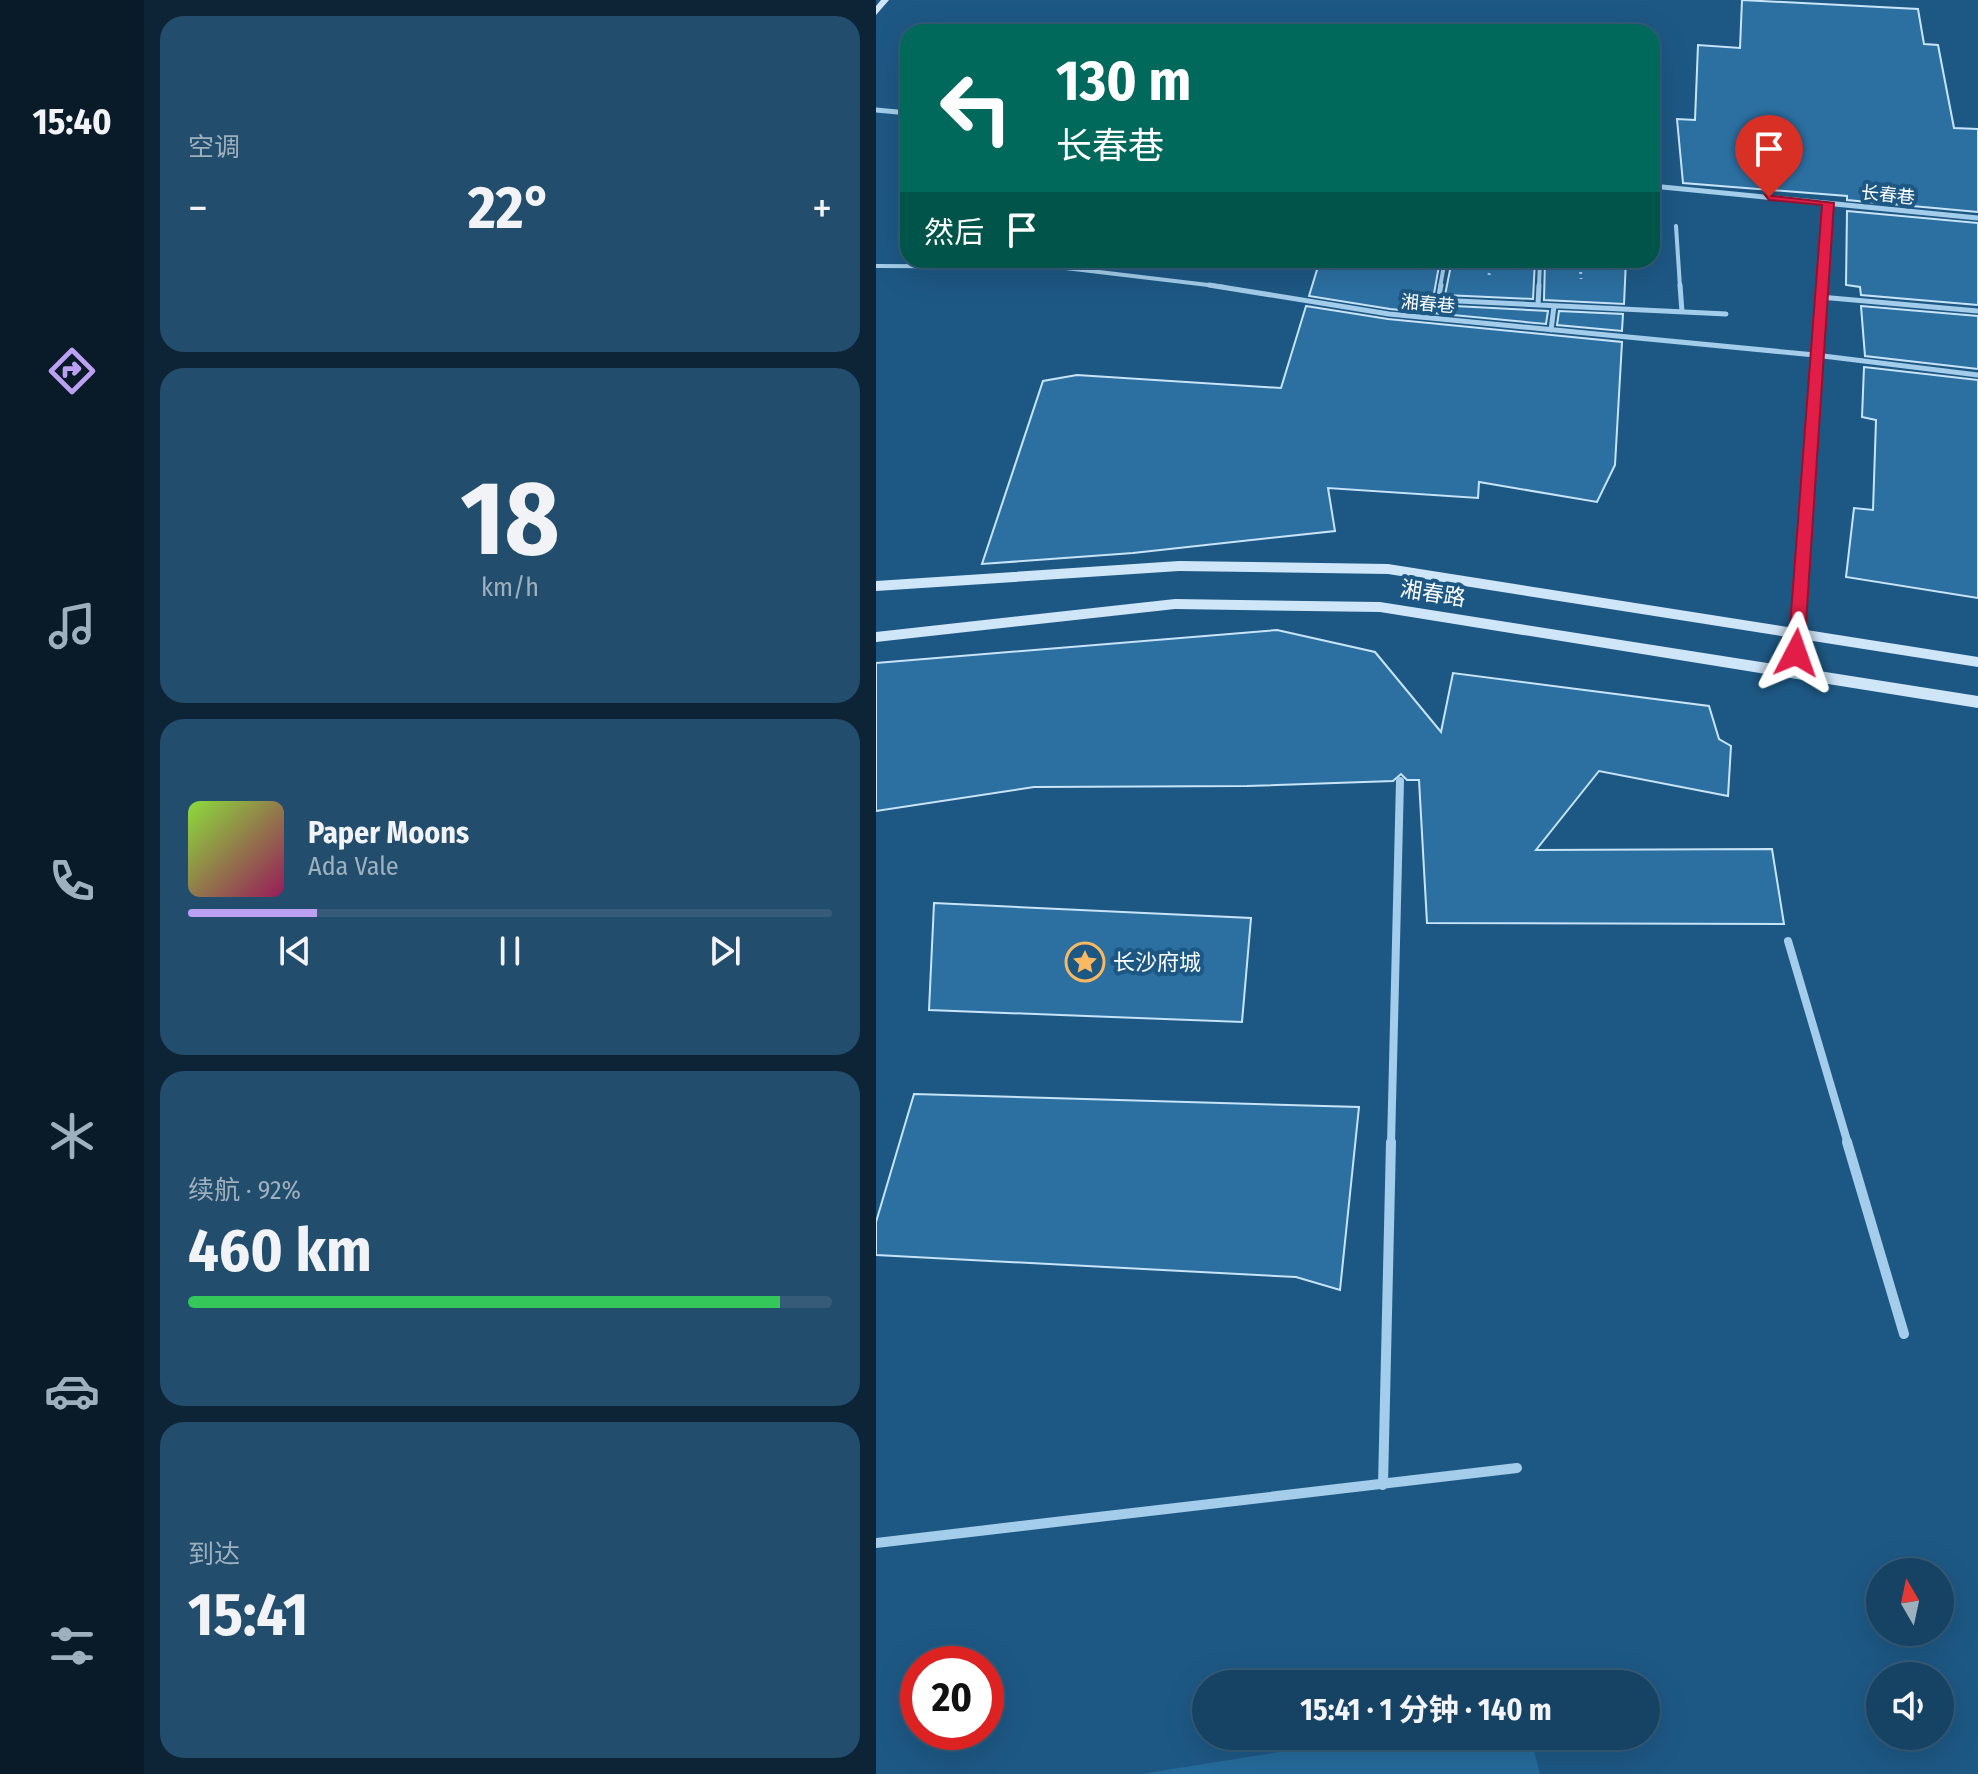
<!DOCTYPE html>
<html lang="zh">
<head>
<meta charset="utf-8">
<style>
	body { margin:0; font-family:"Fira Sans Condensed","Noto Sans SC",sans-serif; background:#234d6c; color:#f1f3f6; height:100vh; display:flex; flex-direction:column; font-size:30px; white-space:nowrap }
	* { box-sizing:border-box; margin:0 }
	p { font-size:26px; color:#9eb0be }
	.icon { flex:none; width:44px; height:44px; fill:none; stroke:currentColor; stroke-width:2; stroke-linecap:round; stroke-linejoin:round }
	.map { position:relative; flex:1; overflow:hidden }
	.details { display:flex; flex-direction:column; gap:16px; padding:16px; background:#0c2436; width:732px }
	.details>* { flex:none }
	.top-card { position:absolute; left:24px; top:24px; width:760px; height:244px; border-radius:24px; box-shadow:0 8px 32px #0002,0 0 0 2px #355b78; background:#00695c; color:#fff; overflow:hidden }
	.needle { width:52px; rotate:351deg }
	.buttons { position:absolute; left:990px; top:1558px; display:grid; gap:16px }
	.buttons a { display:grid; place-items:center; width:88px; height:88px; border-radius:50%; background:#164263; box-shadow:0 8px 32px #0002,0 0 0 2px #355b78; font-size:40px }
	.speed { position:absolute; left:24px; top:1646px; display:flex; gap:16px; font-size:40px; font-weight:700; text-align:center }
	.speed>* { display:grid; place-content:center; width:104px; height:104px; border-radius:50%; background:#164263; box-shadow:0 8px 32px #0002,0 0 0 2px #355b78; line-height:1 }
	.speed .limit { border:12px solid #d22; background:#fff; color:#111 }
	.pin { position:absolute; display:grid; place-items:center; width:68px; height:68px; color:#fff; margin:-82px -34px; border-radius:50% 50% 50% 0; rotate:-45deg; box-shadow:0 0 8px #0007 }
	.pin .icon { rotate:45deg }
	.me { position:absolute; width:88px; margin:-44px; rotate:4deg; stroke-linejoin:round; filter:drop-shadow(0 0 6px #0008) }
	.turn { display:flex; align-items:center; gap:28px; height:168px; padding:0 24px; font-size:36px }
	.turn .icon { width:104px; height:104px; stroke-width:2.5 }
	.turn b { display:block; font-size:56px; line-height:68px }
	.then { display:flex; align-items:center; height:76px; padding:0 24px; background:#0003; gap:16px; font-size:30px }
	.big { font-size:60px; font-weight:700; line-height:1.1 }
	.details .card { flex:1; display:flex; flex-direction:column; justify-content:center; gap:12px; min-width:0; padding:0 28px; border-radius:24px; background:#234d6c }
	.details .dial { align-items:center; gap:0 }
	.dial b { font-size:104px; line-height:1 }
	.song { display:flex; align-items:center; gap:24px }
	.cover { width:96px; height:96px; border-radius:12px; background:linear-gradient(135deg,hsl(90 70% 55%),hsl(330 70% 35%)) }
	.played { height:8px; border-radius:4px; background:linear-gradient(90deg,#bca0f2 20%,#355b78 20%) }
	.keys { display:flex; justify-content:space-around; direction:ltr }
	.heat { display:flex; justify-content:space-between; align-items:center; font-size:44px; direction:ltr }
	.charge { height:12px; border-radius:6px; background:linear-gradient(90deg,#34c759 92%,#355b78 0) }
	.trip { position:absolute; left:316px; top:1670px; width:468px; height:80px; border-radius:40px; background:#164263; box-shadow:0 8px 32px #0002,0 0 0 2px #355b78; font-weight:700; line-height:80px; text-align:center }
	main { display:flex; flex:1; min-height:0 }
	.tabs { display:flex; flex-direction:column; width:144px; justify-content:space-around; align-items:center; background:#091a28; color:#9eb0be }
	.tabs .icon { width:56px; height:56px }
	.tabs .current { color:#bca0f2 }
	.tabs b { font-size:36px; color:#f1f3f6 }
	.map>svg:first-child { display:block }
</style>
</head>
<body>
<main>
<nav class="tabs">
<b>15:40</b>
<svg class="icon current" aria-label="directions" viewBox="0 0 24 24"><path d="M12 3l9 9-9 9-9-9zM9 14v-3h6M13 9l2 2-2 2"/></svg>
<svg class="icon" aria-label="music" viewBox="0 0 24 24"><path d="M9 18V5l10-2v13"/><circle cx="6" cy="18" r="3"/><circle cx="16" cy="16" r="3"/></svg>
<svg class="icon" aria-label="phone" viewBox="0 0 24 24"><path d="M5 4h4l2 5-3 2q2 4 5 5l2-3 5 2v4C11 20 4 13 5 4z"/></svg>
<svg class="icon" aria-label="climate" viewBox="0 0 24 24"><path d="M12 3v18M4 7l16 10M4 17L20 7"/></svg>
<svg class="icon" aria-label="car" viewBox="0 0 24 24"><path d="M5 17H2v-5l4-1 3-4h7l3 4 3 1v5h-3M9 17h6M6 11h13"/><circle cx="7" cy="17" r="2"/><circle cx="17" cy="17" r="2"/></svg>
<svg class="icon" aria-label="filters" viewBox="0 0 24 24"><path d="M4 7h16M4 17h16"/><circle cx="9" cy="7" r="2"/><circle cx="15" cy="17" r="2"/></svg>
</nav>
<section class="details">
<div class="card"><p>空调</p>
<div class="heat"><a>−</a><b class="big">22°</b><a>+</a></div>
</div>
<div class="card dial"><b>18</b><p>km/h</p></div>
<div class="card">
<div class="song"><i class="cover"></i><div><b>Paper Moons</b><p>Ada Vale</p></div></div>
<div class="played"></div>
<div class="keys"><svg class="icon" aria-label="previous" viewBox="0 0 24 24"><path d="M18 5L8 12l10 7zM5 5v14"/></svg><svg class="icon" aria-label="pause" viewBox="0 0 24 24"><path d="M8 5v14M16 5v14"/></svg><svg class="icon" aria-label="next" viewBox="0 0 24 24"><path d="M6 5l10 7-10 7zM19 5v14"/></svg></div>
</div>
<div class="card"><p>续航 · 92%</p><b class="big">460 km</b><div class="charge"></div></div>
<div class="card"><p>到达</p><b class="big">15:41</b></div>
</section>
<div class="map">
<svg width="1102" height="1774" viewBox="0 0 1102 1774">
	<rect width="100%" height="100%" fill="#1d5884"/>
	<path fill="#266b9c" d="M505,1736H654L664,1774H265Z"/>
	<path fill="#2c70a2" stroke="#c8e4f8" stroke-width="2" d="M866,0L1042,9L1048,44L1062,45L1078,128L1102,129V212L971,200V196L807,183L801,119L819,120L822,45L864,48Z
		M971,211L1102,223V305L985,295L984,287L970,285Z
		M444,260L563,266L557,299L560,305L672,311L670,324L514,309L433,296Z
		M576,260H659L657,299L569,295Z
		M669,260H750L748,304L668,300Z
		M430,306L512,319L746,342L739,465L721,502L603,482L602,498L452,488L459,531L257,553L106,564L167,381L201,375L405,388Z
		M985,306L1102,316V369L989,356Z
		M683,311L747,314L746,331L681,325Z
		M988,367L1102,380V598L970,577L978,508L997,510L1000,420L986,417Z
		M401,630L499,652L565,732L577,673L833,706L843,739L855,746L852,796L723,771L660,850L896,849L908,924L551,923L543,780H531L525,774L517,781L371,786L158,787L0,811V663Z
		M58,903L375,918L366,1022L53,1010Z
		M38,1094L483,1107L464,1290L420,1277L0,1255V1222Z"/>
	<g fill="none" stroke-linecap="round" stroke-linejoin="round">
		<path stroke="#a3cdea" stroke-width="3" stroke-dasharray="2 4" stroke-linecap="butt" d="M704,260L705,279
			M613,275L615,260"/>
		<path stroke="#a3cdea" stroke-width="4" d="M800,226L804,287
			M0,266L181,267L349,287
			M564,287L569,260
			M663,287L664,260
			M946,287L952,203"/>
		<path stroke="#a3cdea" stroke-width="5" d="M333,285L513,314L939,355L1102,375
			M565,285L562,300L850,314
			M804,285L806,312
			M944,297L1102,311
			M662,305L663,285
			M675,330L678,306
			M919,660L946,285"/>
		<path stroke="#a3cdea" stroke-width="6" d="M918,672L919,658"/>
		<path stroke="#a3cdea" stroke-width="5" d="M0,110L32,113
			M776,186L1102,218"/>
		<path stroke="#a3cdea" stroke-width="8" d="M912,941L972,1144
			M515,1144L524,781"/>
		<path stroke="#a3cdea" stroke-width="10" d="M971,1142L1028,1334
			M507,1485L515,1142
			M0,1543L641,1468"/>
		<path fill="#cfe6f8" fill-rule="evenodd" d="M5,0H13L0,15V6Z
			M303,561L512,564L1102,657V667L512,574L303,571L0,591V581Z
			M299,599L504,602L1102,696V708L504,612L299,609L0,642V632Z"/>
	</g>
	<path fill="#e11d48" stroke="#92132f" stroke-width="2" d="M889,195L958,203L928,653L920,659L912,653L946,205L893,200Z"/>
	<defs>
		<g id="sight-ring" transform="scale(2)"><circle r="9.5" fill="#1d5884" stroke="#fab961" stroke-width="1.5"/><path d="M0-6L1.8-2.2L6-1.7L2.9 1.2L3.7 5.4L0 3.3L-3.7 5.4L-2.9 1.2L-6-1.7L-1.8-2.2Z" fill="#fab961"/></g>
	</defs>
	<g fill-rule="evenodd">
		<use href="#sight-ring" x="209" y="962"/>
	</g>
	<g text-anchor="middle" stroke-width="8" stroke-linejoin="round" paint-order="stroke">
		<g font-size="18" fill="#fff" stroke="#1d5884">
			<text transform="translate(1012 195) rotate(6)" y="6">长春巷</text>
			<text transform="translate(552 304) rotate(5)" y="6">湘春巷</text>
		</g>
		<g font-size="22" fill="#fff" stroke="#1d5884">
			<text transform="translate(557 593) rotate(9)" y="8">湘春路</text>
		</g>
		<g font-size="22" fill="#fff" stroke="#1d5884" text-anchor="start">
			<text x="237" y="970">长沙府城</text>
		</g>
	</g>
</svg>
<div class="buttons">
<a><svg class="needle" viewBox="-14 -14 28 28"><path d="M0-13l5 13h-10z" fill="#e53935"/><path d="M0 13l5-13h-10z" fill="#9eb0be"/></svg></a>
<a><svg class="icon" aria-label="sound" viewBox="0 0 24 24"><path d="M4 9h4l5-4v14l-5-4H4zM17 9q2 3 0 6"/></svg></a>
</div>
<div class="speed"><div class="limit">20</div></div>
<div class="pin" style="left:893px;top:197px;background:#d93025"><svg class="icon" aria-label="arrive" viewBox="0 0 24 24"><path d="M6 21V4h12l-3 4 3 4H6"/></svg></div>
<svg class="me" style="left:920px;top:653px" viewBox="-20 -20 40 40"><path d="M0-17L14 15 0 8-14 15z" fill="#e11d48" stroke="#fff" stroke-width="4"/></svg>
<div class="trip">15:41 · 1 分钟 · 140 m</div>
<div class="top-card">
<div class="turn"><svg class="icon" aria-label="left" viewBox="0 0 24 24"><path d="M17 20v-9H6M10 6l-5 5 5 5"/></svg><div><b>130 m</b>长春巷</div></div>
<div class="then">然后<svg class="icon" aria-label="arrive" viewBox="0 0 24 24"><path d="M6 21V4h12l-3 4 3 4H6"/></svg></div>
</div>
</div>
</main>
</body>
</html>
